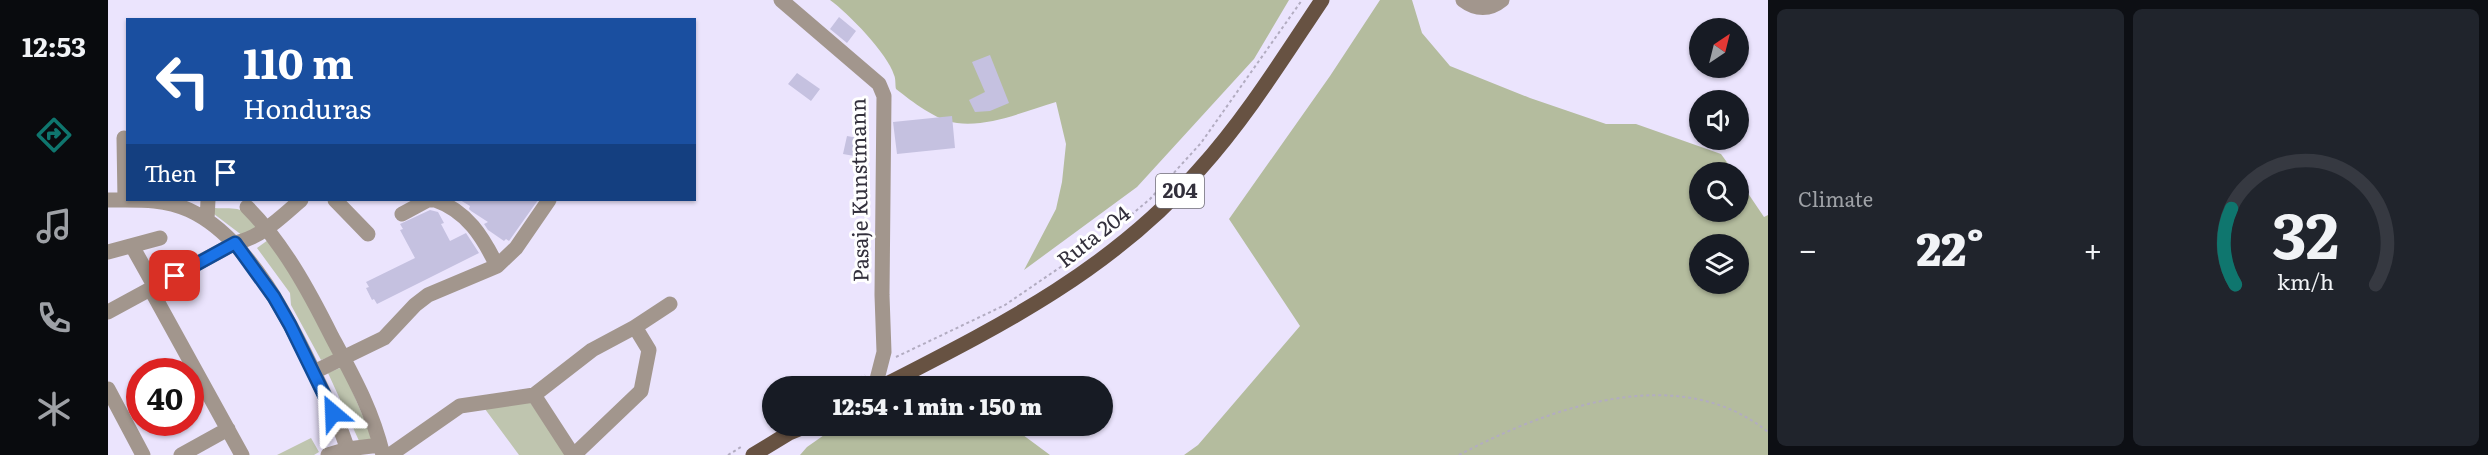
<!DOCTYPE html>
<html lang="en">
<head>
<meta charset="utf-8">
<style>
	body { margin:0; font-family:Literata,serif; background:#20242c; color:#f1f3f6; height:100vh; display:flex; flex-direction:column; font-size:22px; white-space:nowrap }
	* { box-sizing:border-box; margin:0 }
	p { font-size:20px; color:#9ea1a6 }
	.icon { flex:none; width:33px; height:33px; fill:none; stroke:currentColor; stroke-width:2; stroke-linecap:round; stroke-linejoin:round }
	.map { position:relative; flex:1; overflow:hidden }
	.drawer { display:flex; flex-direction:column; gap:9px; padding:9px; background:#0d0f14; width:720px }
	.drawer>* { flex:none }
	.hud { position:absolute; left:18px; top:18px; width:570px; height:183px; border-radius:0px; box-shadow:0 2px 4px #0004; background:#1a4fa0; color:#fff; overflow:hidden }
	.needle { width:39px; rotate:35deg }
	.tools { position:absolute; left:1581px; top:18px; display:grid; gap:12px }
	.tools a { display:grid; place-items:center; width:60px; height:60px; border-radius:50%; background:#171b24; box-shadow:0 2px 4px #0004; font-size:30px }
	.speed { position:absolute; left:18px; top:358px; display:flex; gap:12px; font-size:30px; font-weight:700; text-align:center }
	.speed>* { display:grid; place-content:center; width:78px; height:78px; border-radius:50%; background:#171b24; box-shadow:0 2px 4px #0004; line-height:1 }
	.speed .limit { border:9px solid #d22; background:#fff; color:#111 }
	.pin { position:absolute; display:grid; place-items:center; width:51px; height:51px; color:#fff; margin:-26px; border-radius:12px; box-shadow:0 3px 9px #0006 }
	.me { position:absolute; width:66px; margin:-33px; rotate:334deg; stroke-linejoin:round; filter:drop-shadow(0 0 4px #0008) }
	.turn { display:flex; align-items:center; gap:21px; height:126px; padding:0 18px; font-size:27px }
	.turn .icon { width:78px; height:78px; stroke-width:2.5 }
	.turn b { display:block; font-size:42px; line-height:51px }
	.then { display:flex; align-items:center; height:57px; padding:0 18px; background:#0003; gap:12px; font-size:22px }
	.big { font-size:45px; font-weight:800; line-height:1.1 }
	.drawer .widget { flex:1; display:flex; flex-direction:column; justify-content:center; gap:9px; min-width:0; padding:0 21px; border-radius:9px; background:#20242c }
	.drawer .dial { align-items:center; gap:0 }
	.dial svg { height:156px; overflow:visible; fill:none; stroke:#363941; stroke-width:7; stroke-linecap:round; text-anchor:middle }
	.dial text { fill:#f1f3f6; stroke:none }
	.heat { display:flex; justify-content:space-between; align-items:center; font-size:33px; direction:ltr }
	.drawer .tiles { flex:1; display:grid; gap:9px; grid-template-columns:repeat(2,1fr) }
	.trip { position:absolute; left:654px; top:376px; width:351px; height:60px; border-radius:30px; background:#171b24; box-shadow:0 2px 4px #0004; font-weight:800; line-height:60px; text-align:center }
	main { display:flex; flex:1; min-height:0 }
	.menu { display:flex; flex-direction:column; width:108px; justify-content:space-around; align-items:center; background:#090b0e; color:#9ea1a6 }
	.menu .icon { width:42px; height:42px }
	.menu .on { color:#0f766e }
	.menu b { font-size:27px; color:#f1f3f6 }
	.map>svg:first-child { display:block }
</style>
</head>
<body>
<main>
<nav class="menu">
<b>12:53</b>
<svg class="icon on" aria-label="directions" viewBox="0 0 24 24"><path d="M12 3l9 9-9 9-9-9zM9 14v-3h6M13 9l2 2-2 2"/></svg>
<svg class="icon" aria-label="music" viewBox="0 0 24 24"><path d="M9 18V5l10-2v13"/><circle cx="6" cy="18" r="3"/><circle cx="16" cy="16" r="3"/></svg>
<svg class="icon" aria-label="phone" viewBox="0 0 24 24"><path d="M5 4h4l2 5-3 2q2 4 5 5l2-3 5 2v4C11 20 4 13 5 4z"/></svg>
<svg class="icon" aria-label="climate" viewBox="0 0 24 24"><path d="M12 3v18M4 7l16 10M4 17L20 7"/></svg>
</nav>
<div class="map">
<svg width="1660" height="455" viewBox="0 0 1660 455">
	<rect width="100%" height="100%" fill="#ebe4fd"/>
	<path fill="#bfc5af" d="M106,208C130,209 136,205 148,228L135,236L106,214Z
		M160,240L166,242L227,355L213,360L183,305L182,293L149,248Z
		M234,367L265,440L252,443L220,373Z
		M422,402L458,455H411L377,409Z
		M203,438L211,452L206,455H169Z"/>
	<path fill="#b4bc9e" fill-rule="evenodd" d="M722,0H1181L1146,59L1029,187L916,270L948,209L954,182L958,144L948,102C917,111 882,127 849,123C827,120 805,102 788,89C787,85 788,79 786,75C780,54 740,13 722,0Z
		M1272,0H1304L1314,33L1342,66L1422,98L1498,124H1528L1613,154L1626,172H1592V212H1630L1631,180L1656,217L1660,215V455H1076L1090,445L1192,326L1121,219L1222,76ZM1592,244H1630V284H1592Z
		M729,426H903L942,455H692L699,447Z"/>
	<path fill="#c5c1e0" d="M731,17L748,31L739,43L722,29Z
		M882,55L901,103L882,111L867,112L861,100L877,92L864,62Z
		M689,73L712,89L703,101L680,84Z
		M844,116L847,148L789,154L785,122Z
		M739,136L756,139L752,157L735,154Z
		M352,200H430L401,241L398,239L396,241L380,230L376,224L380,222L363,211L361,209L362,206Z
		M322,210L330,212L336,223L333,224L342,241L358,233L371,253L269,304L266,299L264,300L258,288L261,287L258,282L307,258L292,230L295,229L292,224Z"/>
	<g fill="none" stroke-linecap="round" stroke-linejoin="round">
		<path stroke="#b2acc1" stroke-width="2" stroke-dasharray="3 3" stroke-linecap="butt" d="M788,357L897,305L998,236L1042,199L1093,143L1194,0
			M736,387L757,375
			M620,455L633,447
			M1351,455C1440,408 1571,360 1660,432"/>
		<path stroke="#a2968d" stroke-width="15" d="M673,0L771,84L776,96L774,295L776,352L767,387
			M1355,0C1368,10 1382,10 1394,0
			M16,138L17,200
			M0,200C28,200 55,198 81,210C142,238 184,325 211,383C222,407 235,430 241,455
			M227,200L260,234
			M327,200C359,211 375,237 389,266
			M139,207C175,243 201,291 224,337C246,378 264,410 275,455
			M294,214L320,200H326
			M99,220L100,200
			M24,246L47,287
			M0,252L52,238
			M43,290L134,455
			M0,312L127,243C154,237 173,217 193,200
			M206,372L276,338L307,305L320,295L389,266L408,248L441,200
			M0,389L35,455
			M426,395L465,455
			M73,455L120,429
			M220,455L240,449L272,445
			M282,455L352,406L426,395L484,350L527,327L562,304
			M466,455L533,391L541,350L527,327"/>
		<path stroke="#675242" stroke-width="15" d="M773,387C890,327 1003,271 1091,170C1138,118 1175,58 1214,0
			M645,455L681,433L698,426"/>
	</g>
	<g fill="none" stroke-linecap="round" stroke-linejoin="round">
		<g stroke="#114b97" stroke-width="15">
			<path id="route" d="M67,276L127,243L166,297L182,325L225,413"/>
		</g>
		<use href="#route" stroke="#1a73e8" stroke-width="10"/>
	</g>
	<g text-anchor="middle" stroke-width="6" stroke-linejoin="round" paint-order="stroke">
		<rect fill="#fff" stroke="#706e76" stroke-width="1.5" x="1048" y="174" width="48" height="34" rx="4.5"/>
		<g font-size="20" font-weight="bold" fill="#33303c">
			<text x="1072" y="198">204</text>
		</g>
		<g font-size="21" fill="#33303c" stroke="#fff">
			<text transform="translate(752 190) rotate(-91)" y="7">Pasaje Kunstmann</text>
			<text transform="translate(986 237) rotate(-38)" y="7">Ruta 204</text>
		</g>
	</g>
</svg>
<div class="tools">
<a><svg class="needle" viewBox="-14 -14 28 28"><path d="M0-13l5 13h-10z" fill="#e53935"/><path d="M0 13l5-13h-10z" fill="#9ea1a6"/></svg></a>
<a><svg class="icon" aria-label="sound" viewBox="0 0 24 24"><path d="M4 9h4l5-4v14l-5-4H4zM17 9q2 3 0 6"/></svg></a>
<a><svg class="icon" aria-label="search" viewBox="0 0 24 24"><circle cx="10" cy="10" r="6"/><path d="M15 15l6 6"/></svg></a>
<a><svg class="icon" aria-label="layers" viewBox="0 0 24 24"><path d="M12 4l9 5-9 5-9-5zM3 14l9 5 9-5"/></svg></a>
</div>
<div class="speed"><div class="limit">40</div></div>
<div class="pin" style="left:67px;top:276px;background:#d93025"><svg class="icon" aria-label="arrive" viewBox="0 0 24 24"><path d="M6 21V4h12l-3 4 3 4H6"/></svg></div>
<svg class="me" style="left:225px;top:413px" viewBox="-20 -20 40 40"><path d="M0-17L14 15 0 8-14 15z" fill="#1a73e8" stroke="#fff" stroke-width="4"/></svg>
<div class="trip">12:54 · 1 min · 150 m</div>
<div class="hud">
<div class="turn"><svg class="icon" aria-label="left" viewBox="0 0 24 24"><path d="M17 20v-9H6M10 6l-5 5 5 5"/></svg><div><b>110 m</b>Honduras</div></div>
<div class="then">Then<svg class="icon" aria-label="arrive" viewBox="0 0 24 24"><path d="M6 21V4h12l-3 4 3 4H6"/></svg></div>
</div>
</div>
<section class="drawer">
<div class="tiles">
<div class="widget"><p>Climate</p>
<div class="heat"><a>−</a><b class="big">22°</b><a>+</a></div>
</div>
<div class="widget dial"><svg viewBox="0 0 100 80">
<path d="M14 69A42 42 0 1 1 86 69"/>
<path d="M14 69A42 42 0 0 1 12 30" stroke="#0f766e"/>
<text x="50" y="56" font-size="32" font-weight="700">32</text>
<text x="50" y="72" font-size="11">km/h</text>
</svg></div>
</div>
</section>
</main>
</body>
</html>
